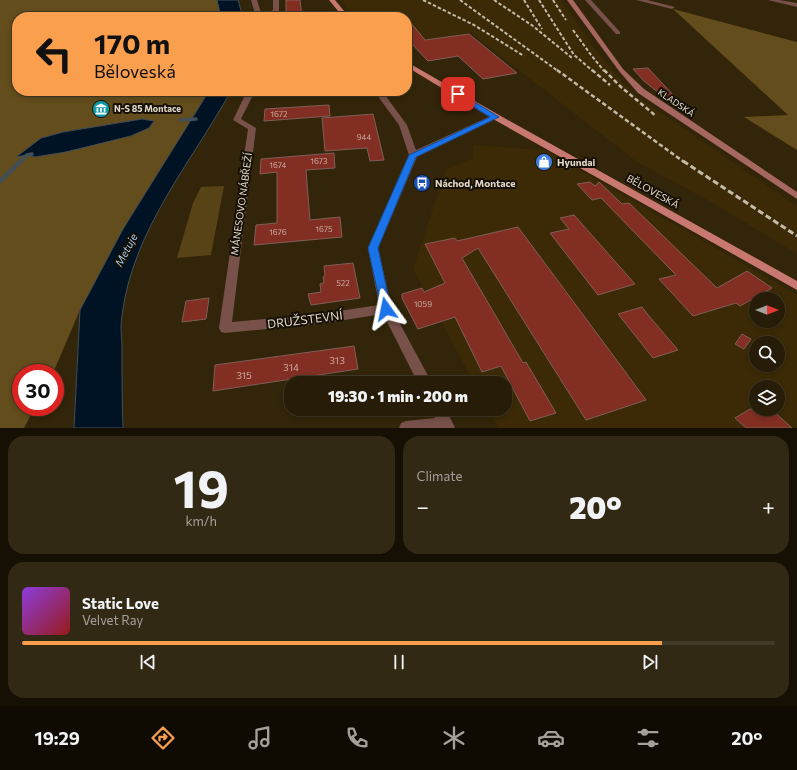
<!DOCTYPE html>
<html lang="en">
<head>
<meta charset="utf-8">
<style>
	body { margin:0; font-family:Commissioner,sans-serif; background:#322915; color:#f1f3f6; height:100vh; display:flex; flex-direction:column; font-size:15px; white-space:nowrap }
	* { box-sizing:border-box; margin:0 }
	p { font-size:13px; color:#a4a19b }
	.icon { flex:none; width:22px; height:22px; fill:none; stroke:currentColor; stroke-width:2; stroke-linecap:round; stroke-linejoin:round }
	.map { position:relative; height:428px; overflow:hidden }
	.side { display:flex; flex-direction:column; gap:8px; padding:8px; background:#150f04; flex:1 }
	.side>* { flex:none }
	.banner { position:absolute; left:12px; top:12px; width:400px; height:84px; border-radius:16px; box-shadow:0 2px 6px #0003,0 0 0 1px #423a28; background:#fa9f4e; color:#111; overflow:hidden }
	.needle { width:26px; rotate:90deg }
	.controls { position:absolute; left:749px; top:292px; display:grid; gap:8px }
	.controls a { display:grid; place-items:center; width:36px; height:36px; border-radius:50%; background:#261c07; box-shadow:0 2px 6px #0003,0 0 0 1px #423a28; font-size:20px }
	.speed { position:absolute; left:12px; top:364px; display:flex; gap:8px; font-size:20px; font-weight:700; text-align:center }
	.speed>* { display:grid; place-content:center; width:52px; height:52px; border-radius:50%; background:#261c07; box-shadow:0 2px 6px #0003,0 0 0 1px #423a28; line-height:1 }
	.speed .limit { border:6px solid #d22; background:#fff; color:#111 }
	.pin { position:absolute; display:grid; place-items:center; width:34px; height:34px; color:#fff; margin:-17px; border-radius:8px; box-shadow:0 2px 6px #0006 }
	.me { position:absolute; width:44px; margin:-22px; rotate:348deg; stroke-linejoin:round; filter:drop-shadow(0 0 3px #0008) }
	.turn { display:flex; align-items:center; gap:14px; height:84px; padding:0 16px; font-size:18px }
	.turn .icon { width:52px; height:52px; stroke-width:2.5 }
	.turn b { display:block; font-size:28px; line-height:34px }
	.big { font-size:30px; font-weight:800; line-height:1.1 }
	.side .card { flex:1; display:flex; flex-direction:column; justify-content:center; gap:6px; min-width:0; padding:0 14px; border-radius:16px; background:#322915 }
	.side .dial { align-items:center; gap:0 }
	.dial b { font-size:52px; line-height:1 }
	.song { display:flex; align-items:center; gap:12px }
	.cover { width:48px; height:48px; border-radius:6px; background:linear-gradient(135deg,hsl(270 70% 55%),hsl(0 70% 35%)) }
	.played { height:4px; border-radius:2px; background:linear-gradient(90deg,#fa9f4e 85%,#423a28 85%) }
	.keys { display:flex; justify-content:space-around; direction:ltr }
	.heat { display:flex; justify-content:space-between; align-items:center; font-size:22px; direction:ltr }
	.side .tiles { flex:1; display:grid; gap:8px; grid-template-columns:1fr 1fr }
	.card:last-child { grid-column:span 2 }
	.trip { position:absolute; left:284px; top:376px; width:228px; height:40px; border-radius:16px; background:#261c07; box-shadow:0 2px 6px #0003,0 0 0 1px #423a28; font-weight:800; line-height:40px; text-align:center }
	.tab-bar { display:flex; height:64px; justify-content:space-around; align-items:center; background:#0f0b03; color:#a4a19b }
	.tab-bar .icon { width:28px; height:28px }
	.tab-bar .on { color:#fa9f4e }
	.tab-bar b { font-size:18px; color:#f1f3f6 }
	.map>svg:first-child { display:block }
</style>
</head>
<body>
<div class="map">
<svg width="797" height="428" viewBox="0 0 797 428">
	<rect width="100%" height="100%" fill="#322509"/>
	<path fill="#3b2a05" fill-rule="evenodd" d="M340,0H561L598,53L624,84L638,97L797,206V254L711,202L637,162L471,33L414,42L407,38V17H354Z
		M473,145L545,150L797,295V428H498L488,409H505V383H474L413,269L446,169L473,158ZM756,299H778V321H756ZM756,343H778V365H756ZM756,387H778V409H756Z"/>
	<path fill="#584317" d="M224,186L211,255L177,258L193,203L201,187Z"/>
	<path fill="#634d1c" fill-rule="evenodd" d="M0,0H217L221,17H17V91H209L123,229L80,310L53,373H21V407H35L24,428H0ZM142,119L154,121L149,128L131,136L35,157L27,155L41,138L63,132Z
		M673,9L797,42V150L744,117L788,115Z"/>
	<path fill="#001325" stroke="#434e56" d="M217,0H238L243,17H221Z
		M209,91H231C191,163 132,231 122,316C120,327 122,338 122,349C122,375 122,402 123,428H74L80,310L123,229Z
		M142,119L154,121L149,128L131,136L66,152L35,157L27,155L16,157L41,138L63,132Z"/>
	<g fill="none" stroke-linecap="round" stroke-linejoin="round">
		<path stroke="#434e56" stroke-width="3.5" d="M180,120L196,119
			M20,162L27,155L32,154"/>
		<path stroke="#434e56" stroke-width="4.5" d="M0,181L21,161"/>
	</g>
	<path fill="#832e23" stroke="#805e58" d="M286,0H300L302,17H286Z
		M407,18L425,40L469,34L517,73L483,79L458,56L428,61L407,39Z
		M648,68L675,97L670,102L644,81L633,69Z
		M329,105L330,116L264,121L265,109Z
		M373,114L384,160L370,161L367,148L325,151L322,118Z
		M334,153L335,168L306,170L310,220L340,217L342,237L254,245L256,225L277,223V172L260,174L261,159Z
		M590,182L595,186L599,182L622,204L629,203L717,288L747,271L772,288L740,306L736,303L693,316L659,279L676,275L601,198L592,200L577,184Z
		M574,215L635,284L598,295L550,233L569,229L560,218Z
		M518,227L601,339L646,400L586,420L478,248L462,258L523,363L526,362L556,413L530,421L501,366L482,372L455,317L418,329L402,298V294L422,288L424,292L445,283L425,244L455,238L457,241Z
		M353,263L360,298L311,305L308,294L321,292L320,284L324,283L323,277L325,276L324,266Z
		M209,298L206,319L182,322L186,301Z
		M642,307L649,316L678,350L653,358L618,314Z
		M742,334L751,339L744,349L735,344Z
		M354,346L358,369L213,391L215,365Z
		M750,409H771L792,428H746L735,418Z"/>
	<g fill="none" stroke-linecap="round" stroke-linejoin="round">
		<path fill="#78514b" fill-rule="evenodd" d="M251,0H257L262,16L273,10V0H279V11L268,17H256Z
			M585,0H591L620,32V34H616Z
			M636,0H647L675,7L672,9Z
			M768,0H779L797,3V7Z
			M247,91H255L241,119L256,128L232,322L319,314L379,305L368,248L409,155L399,125L374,91H382L407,125L416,150L493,115H499L500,117L417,157L378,248L392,309L432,383H418L383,314L319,324L225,333L221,332L219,328L248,129L233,120Z
			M431,409H446L455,428H399L401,423L406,421L435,418Z"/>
		<path fill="#a5675f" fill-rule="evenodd" d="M567,0H573L623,69L644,89L797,192V199L638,93L619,71Z"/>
		<path fill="#c8786e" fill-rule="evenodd" d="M329,0H335L349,17H343Z
			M407,62L499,115L797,281V290L493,119L407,67Z"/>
		<path stroke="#c4baa9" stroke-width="2" stroke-dasharray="3.5 2" stroke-linecap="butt" d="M423,0L474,25L524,56
			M460,0L558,71
			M494,0L533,26L572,58
			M524,0L542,29
			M539,0L574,55L593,71
			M553,0L566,20
			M573,30L591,55L604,71"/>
		<path stroke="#c4baa9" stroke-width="2.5" stroke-dasharray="4.5 2.5" stroke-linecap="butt" d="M557,70L684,162
			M592,70L610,85
			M604,70L621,87L656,116"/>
		<path stroke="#c4baa9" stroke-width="3" stroke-dasharray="6 3" stroke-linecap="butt" d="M683,161L797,236"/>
	</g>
	<path fill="#1a73e8" stroke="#114b97" d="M458,92L499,117L416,157L378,248L391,309L389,312L386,313L382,312L368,248L409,155L490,117L456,96V93Z"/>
	<defs>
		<g id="museum-disc" transform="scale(0.9)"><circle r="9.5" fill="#0f9aa8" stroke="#150f05"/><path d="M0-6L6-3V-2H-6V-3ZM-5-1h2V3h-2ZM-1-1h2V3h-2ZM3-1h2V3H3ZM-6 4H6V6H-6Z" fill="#fff"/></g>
		<g id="shop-disc" transform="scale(0.9)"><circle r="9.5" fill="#3f7fe0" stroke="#150f05"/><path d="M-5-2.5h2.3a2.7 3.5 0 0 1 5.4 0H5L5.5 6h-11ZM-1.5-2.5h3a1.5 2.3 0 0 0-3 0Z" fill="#fff"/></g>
		<g id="bus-disc" transform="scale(0.9)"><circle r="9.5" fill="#1a4fb4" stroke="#150f05"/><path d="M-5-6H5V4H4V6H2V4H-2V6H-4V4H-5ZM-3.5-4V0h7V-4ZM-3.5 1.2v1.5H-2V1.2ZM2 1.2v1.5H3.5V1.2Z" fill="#fff"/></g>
	</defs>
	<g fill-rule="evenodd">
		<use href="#museum-disc" x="101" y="109"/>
		<use href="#shop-disc" x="544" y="162"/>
		<use href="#bus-disc" x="422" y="183"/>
	</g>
	<g text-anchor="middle" stroke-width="4" stroke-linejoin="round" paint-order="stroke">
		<g font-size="8" fill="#c9ad9f">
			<text x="279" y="117">1672</text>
			<text x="364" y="140">944</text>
			<text x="319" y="164">1673</text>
			<text x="278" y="168">1674</text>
			<text x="324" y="232">1675</text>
			<text x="278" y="235">1676</text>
			<text x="343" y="286">522</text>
			<text x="423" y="307">1059</text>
		</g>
		<g font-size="9" fill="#e0d7c8" stroke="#150f05">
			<text transform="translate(676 103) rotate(34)" y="3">KLADSKÁ</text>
		</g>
		<g font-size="9" font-weight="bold" fill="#e0d7c8" stroke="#150f05" text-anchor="start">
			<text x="114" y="112">N-S 85 Montace</text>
		</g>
		<g font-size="10" font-weight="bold" fill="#e0d7c8" stroke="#150f05" text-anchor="start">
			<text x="557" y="166">Hyundai</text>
			<text x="435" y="187">Náchod, Montace</text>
		</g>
		<g font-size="10" fill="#e0d7c8" stroke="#150f05">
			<text transform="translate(653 191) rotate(29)" y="4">BĚLOVESKÁ</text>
			<text transform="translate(241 204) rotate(-82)" y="4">MÁNESOVO NÁBŘEŽÍ</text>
		</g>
		<g font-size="10" fill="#c9ad9f">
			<text x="337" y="364">313</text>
			<text x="291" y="371">314</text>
			<text x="244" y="379">315</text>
		</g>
		<g font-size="11" font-style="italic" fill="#a9cced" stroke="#150f05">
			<text transform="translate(126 250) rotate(-62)" y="4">Metuje</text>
		</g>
		<g font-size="12" fill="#e0d7c8" stroke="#150f05">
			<text transform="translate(305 320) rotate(-7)" y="4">DRUŽSTEVNÍ</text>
		</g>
	</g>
</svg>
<div class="controls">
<a><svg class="needle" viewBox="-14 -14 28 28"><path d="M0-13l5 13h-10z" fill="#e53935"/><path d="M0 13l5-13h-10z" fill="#a4a19b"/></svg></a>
<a><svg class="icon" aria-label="search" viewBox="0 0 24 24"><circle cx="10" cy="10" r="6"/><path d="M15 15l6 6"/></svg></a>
<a><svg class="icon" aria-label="layers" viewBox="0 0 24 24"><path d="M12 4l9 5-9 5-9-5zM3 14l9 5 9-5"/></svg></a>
</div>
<div class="speed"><div class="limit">30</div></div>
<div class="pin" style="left:458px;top:94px;background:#d93025"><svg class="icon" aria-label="arrive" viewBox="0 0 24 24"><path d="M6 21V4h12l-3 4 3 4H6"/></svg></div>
<svg class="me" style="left:386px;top:309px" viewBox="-20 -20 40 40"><path d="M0-17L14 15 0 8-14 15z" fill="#1a73e8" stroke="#fff" stroke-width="4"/></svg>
<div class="trip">19:30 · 1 min · 200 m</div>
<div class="banner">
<div class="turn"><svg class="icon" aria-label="left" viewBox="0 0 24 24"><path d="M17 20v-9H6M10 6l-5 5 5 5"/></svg><div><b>170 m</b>Běloveská</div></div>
</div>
</div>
<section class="side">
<div class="tiles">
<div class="card dial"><b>19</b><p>km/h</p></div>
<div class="card"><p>Climate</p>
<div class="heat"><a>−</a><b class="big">20°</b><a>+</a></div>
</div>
<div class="card">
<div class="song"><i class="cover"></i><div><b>Static Love</b><p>Velvet Ray</p></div></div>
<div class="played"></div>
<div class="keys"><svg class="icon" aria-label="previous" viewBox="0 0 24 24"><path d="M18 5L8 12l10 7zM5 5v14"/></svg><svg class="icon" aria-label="pause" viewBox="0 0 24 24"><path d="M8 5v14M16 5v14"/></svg><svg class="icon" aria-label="next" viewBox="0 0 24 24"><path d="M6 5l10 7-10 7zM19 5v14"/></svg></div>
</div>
</div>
</section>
<nav class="tab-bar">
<b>19:29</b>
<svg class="icon on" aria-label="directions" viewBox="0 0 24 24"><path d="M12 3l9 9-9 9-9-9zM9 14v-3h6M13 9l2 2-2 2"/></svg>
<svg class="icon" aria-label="music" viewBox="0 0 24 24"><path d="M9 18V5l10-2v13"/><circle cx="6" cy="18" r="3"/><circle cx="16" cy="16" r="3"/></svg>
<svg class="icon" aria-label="phone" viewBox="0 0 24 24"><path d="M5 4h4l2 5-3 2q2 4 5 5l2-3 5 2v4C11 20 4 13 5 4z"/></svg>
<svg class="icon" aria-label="climate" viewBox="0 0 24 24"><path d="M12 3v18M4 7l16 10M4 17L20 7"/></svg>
<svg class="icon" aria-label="car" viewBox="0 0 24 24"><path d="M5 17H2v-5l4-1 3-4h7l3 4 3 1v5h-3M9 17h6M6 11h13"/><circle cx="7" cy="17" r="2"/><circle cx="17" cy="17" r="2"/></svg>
<svg class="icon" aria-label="filters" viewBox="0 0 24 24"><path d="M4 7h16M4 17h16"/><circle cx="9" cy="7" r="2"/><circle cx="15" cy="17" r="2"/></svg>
<b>20°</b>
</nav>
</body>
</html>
